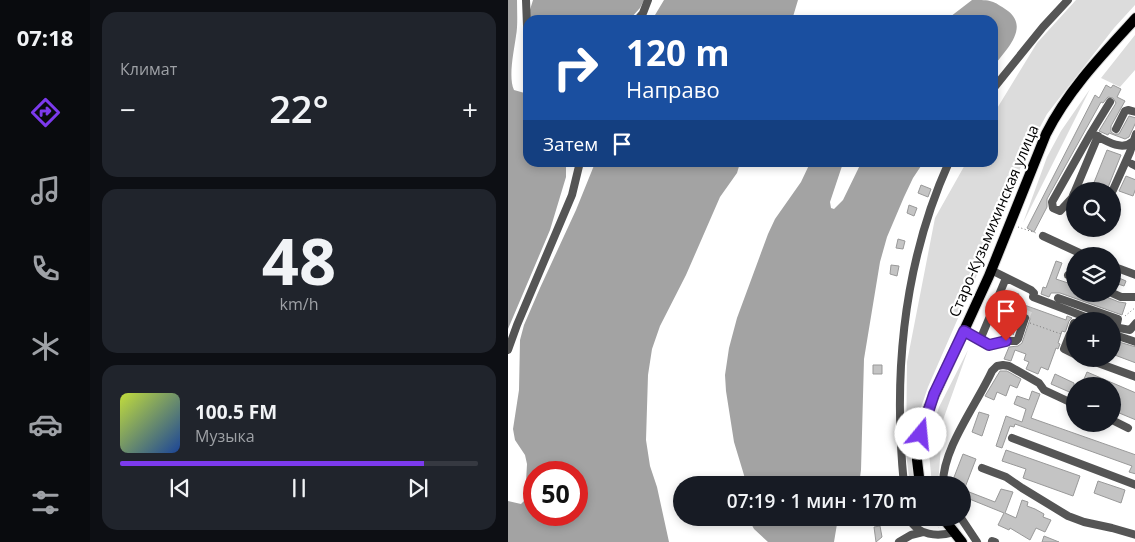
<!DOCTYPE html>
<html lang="ru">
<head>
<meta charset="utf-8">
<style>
	body { margin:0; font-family:"Open Sans",sans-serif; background:#20242c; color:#f1f3f6; height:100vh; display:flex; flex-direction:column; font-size:19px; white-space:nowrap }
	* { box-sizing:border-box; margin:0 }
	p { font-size:16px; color:#9ea1a6 }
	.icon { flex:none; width:28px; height:28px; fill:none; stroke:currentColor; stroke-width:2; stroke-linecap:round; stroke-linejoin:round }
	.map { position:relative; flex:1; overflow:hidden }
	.details { display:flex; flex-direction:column; gap:12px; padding:12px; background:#0d0f14; width:418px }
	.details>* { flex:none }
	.guide { position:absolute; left:15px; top:15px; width:475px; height:152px; border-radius:15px; box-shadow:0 2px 8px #0003; background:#1a4fa0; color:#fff; overflow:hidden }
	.tools { position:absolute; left:558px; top:182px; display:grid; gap:10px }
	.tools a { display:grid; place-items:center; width:55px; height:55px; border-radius:50%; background:#171b24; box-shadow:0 2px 8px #0003; font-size:25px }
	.speed { position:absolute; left:15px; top:461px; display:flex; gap:10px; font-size:25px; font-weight:700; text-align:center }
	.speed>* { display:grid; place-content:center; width:65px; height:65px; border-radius:50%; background:#171b24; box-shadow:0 2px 8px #0003; line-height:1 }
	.speed .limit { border:8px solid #d22; background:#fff; color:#111 }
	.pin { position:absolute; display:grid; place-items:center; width:42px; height:42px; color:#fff; margin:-51px -21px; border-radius:50% 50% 50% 0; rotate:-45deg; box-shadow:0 0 5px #0007 }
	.pin .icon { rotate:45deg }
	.me { position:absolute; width:55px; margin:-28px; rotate:17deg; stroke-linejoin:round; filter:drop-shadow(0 0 4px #0008) }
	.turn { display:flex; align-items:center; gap:18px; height:105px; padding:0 20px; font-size:22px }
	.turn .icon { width:65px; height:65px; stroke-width:2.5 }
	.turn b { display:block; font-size:35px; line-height:42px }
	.then { display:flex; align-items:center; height:48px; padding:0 20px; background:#0003; gap:10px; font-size:19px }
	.big { font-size:38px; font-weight:600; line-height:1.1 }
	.details .card { flex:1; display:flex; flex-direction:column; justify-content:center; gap:8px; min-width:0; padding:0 18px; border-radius:15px; background:#20242c }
	.details .dial { align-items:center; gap:0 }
	.dial b { font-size:65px; line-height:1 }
	.song { display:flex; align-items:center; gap:15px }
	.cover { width:60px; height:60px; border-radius:8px; background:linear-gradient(135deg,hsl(70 70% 55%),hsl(220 70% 35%)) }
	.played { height:5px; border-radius:2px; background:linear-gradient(90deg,#7c3aed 85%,#363941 85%) }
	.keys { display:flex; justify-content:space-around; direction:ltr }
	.heat { display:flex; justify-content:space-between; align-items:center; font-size:28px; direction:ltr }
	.trip { position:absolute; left:165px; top:476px; width:298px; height:50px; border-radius:25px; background:#171b24; box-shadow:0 2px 8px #0003; font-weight:600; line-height:50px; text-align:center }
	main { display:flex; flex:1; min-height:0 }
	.dock { display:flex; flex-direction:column; width:90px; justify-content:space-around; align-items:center; background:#090b0e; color:#9ea1a6 }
	.dock .icon { width:35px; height:35px }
	.dock .selected { color:#7c3aed }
	.dock b { font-size:22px; color:#f1f3f6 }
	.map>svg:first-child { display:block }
</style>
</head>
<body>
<main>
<nav class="dock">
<b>07:18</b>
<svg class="icon selected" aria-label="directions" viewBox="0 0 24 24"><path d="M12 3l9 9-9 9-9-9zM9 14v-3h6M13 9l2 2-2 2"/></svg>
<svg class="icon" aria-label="music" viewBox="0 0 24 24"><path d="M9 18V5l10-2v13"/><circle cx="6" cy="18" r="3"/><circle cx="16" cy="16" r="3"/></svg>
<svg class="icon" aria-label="phone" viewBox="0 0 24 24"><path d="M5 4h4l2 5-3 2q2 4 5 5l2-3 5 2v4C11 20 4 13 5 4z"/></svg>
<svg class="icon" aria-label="climate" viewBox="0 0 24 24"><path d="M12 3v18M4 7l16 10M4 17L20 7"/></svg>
<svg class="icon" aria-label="car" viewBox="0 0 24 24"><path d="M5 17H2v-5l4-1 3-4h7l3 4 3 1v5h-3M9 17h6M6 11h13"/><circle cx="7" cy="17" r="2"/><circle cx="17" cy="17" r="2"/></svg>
<svg class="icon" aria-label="filters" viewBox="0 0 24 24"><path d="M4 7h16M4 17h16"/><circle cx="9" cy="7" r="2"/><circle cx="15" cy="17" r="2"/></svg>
</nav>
<section class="details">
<div class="card"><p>Климат</p>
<div class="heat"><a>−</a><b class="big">22°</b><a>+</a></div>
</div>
<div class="card dial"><b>48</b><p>km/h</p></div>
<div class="card">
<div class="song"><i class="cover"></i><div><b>100.5 FM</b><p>Музыка</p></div></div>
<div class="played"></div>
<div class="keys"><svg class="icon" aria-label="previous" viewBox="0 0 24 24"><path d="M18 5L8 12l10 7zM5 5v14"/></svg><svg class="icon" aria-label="pause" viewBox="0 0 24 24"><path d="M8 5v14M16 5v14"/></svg><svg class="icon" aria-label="next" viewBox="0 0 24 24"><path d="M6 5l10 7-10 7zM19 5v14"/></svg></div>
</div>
</section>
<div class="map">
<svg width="628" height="542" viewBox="0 0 628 542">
	<rect width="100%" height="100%" fill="#fff"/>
	<path fill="#dcdcdc" d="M568,0H627V5L606,28L539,114L518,153L492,222L420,387L406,428L403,457L406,485H402L398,453L399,362L427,218L458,163L485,162V115L529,43Z
		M627,35V70L612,87L593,78Z
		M582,89L515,223L539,157L553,131Z
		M460,350L435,420L430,485H424L420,442L431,407Z"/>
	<path fill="#a3a3a3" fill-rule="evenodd" d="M0,0H9C9,12 10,25 8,36C6,51 0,77 6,90L20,94V162L58,163V177L42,230L0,329Z
		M25,0H136L132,8L121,20H22L21,13Z
		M156,0H290L284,20H144Z
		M464,0C484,0 484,0 500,11C522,28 497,51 485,67V20H438Z
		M87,163H232L229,173L212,197L178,275L152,326L144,349L140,375L138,440L142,466L149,487L161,542H0V501L13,504L17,500L19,464L17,455L7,440L5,429L11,390L12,340L16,325L32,288L68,210ZM69,472V515H26V472Z
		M302,163H335L322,202L323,208L326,209L335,200L353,163H415L405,178L396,197L379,237L372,262L356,359L353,470L351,485H239L226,442L218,391L217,375L221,348L229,318L260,234L267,219L293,182Z
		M240,518H330L326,542H260L246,529Z"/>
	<path fill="#c4c4c4" stroke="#999" d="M598,85L603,88L605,85L613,89L609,97L617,101L603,126V132L606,134H611L621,116L628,118V122L621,137L617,139L601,133L600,135L591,131L608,103L605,98L600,97L595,103L593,102L539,199V207L526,232L519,228L587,95L591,98Z
		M599,150L613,155L599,190L595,189L594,191H586L588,186L585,185Z
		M618,176L628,180V188L625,196L611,191Z
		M413,185L423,189L420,197L410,193Z
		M401,205L409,208L406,216L399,213Z
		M390,239L397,241L395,249L388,248Z
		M548,261L554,263L548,279L566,285V294H591L611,302L618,303L614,315L552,293H543L541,297L533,294L535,287L538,288Z
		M383,265L391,266L389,276L382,274Z
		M604,275L618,281L616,286L604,282Z
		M503,292L511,294L508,302L558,320L559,316L564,318L561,321L558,330L557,332L554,331L550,343L552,344L550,349L548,348L540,370L533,367L530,374L518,369L521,362L516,360L518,354L507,350L503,361L496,359L501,347L510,346L514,343L522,319L519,313L513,314L505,335L506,332L491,327L497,309L492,308L495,299L500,300Z
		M604,340L628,347V363L604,354Z
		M365,365H374V374H365Z
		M492,371H499L513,379L509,388L502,385L498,396L489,392L486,400L477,396Z
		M579,372L628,393V420L604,410V386H573Z
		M547,374L566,383V394L543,384Z
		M524,391L532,394L523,418L628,455V474L621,472L624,466L507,424L506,427L502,426L494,448L488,446L498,416L514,422L518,409L506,404L509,396L521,400Z
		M471,412L481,415L474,436L464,432Z
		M498,450L572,476L565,496L515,478L518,469L494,461Z
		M455,454L468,459L456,490L487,502L493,489L505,492L497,513L508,518L514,500L520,502L519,506L527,509L536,514L535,517L543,520L537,532L528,528L522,540L502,528L501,530L490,525L496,513L454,496V485H443Z
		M590,481L617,490L613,503L586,493Z
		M372,526L374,537L368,542L366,527Z
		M536,536L551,542H534Z"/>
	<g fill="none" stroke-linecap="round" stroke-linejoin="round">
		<path stroke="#d9d9d9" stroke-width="8" stroke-dasharray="8 4" stroke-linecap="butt" d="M517,318L522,307"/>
		<g stroke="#dbdbdb" stroke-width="12">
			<path id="major" d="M412,485L409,460L411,443L420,409L481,276L538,134C560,90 595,54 628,18
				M435,518L454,542"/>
		</g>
		<path stroke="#777" stroke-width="1" stroke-dasharray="1 2.5" stroke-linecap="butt" d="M510,227L528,233
			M617,316L628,307
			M503,317L508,319
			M522,323L553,334
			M424,520L431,528"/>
		<path stroke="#555" stroke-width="8" d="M18,0L20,51
			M129,20L135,13L140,0
			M485,89L535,27L560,0
			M602,102L583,133C595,139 613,152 624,142
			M608,129L617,111L620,110L628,112
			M624,164L628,166
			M605,190L622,152L628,134
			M567,191L590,136
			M566,193L564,198L552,211L545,208L544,202L583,133
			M535,236L578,256
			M604,266L628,275
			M483,270L523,290L526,293L525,297L588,321
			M560,275L566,277
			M604,293L613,297H626
			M550,298L610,319L608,328
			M606,327L622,330L628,323
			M564,329L566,323
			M456,331L481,345L494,341H508L510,339L517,318
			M562,334L556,349L566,354
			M604,334L628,342
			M472,340L498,278
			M0,350L9,325L64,195L72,162
			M579,359L628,377
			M604,420L620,428
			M504,438L628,485
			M474,468L498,477L514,488L560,516L576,522L604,528L628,535
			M396,485C385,375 395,264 441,162
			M435,485C434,449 469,404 484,371L489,366L495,365L501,366L531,383L536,390L566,404
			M401,518C409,536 430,537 447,532
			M453,518L469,542
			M484,541L487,542
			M391,542L403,535L415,532"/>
		<use href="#major" stroke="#000" stroke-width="10"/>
	</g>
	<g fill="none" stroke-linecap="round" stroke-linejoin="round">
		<g stroke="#51269a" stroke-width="12">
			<path id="route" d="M413,434L426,394L456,331L481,345L498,341"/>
		</g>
		<use href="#route" stroke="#7c3aed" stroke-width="9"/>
	</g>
	<g text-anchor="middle" stroke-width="4.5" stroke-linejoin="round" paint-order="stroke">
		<g font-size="15" fill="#000" stroke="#fff">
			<text transform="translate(486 221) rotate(-67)" y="5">Старо-Кузьмихинская улица</text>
		</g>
	</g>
</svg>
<div class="tools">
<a><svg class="icon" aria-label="search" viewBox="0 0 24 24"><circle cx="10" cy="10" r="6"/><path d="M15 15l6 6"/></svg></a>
<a><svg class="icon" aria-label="layers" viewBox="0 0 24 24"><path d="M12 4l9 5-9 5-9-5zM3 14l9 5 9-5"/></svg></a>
<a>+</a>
<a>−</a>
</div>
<div class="speed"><div class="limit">50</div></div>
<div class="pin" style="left:498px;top:341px;background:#d93025"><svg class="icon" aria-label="arrive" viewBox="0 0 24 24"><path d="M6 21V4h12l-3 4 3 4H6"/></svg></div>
<svg class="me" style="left:413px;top:434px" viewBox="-20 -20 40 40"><circle r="19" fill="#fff"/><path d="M0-13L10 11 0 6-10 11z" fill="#7c3aed"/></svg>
<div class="trip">07:19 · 1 мин · 170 m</div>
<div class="guide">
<div class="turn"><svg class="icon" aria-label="right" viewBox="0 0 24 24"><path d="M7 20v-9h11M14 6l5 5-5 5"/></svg><div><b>120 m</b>Направо</div></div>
<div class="then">Затем<svg class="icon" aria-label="arrive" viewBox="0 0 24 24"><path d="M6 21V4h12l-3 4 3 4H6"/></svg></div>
</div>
</div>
</main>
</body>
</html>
